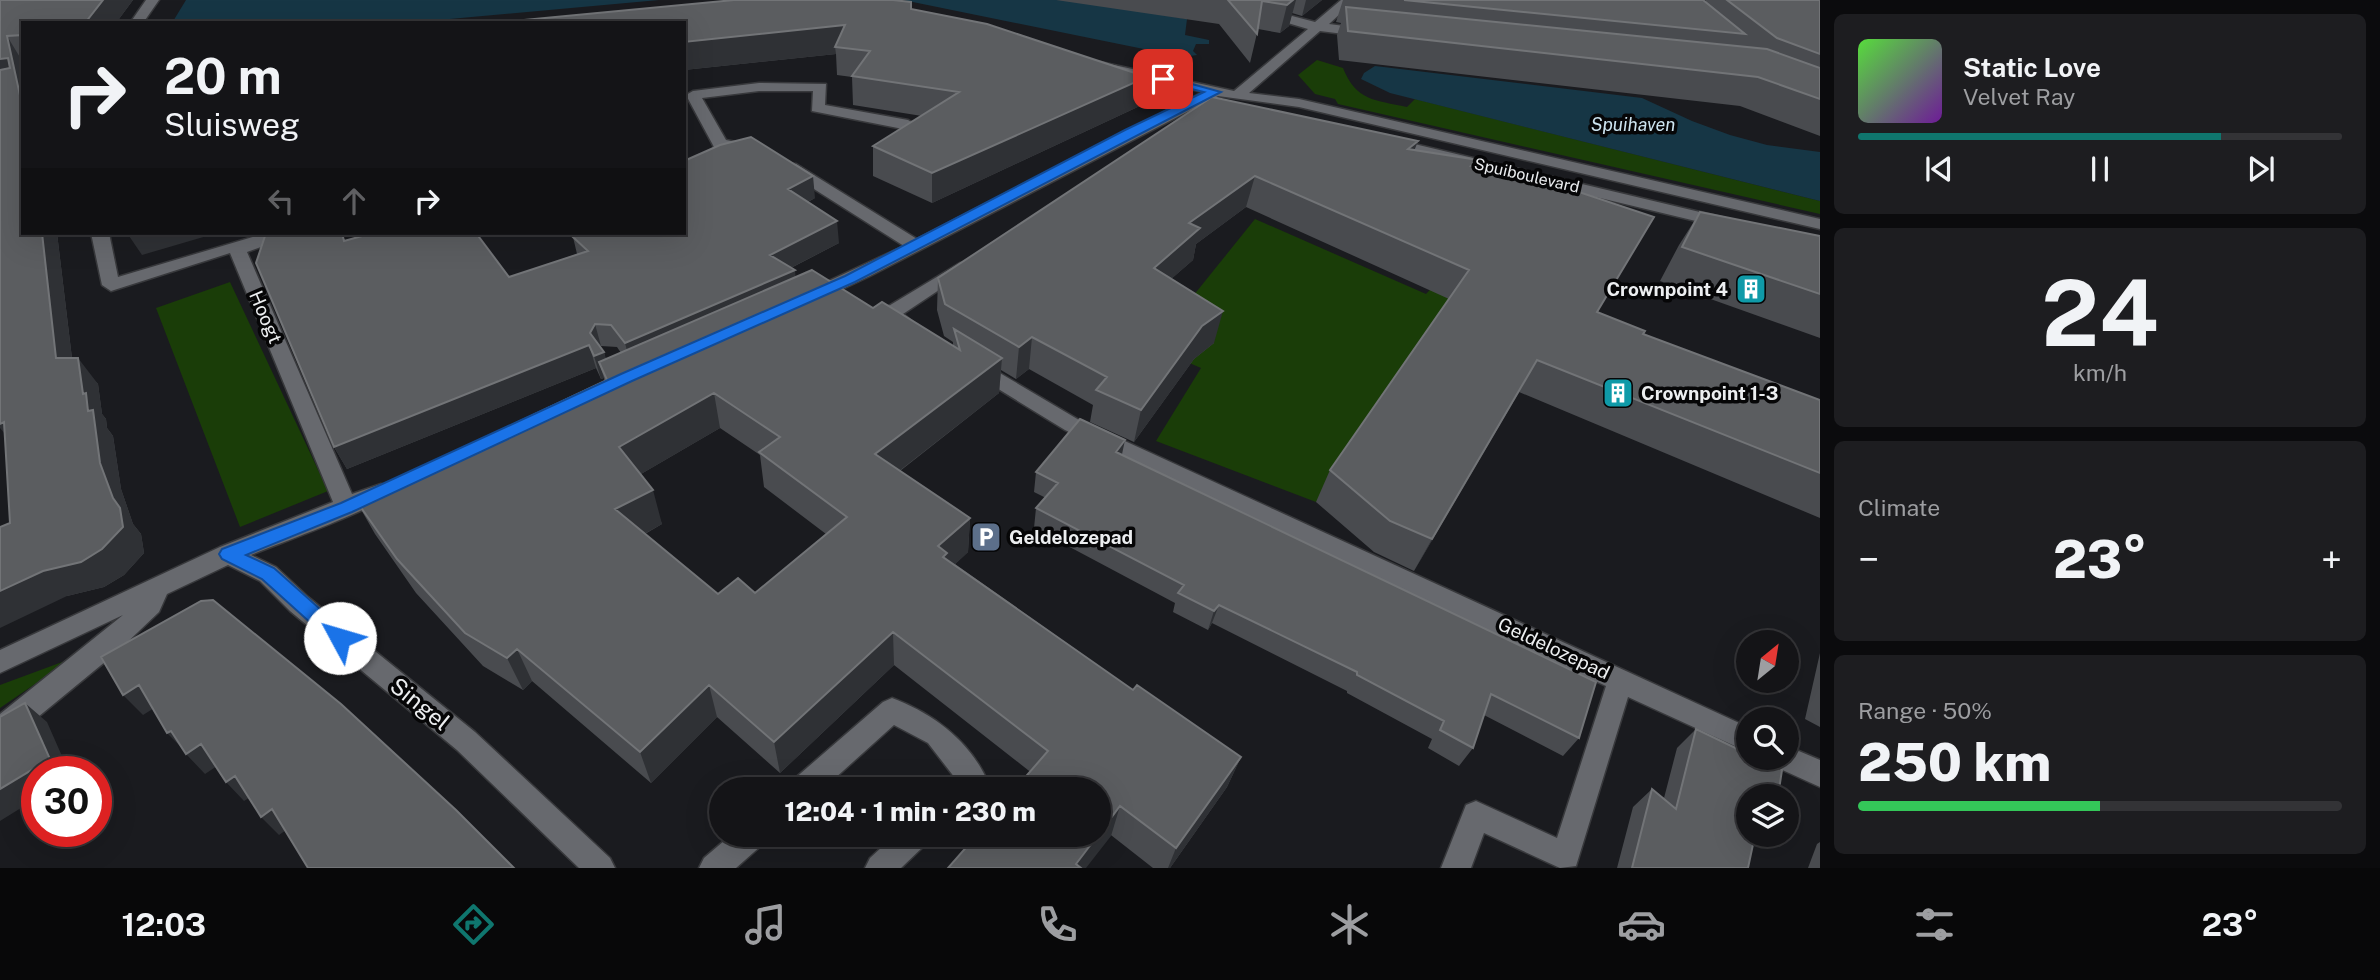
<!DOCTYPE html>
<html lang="en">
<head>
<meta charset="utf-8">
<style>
	body { margin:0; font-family:"Public Sans",sans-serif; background:#1d1d20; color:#f1f3f6; height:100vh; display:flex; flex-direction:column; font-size:26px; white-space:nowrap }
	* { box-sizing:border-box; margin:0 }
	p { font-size:23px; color:#9d9ea1 }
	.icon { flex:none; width:38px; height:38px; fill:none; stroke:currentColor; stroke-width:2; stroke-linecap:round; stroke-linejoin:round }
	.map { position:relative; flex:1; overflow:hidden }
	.sheet { display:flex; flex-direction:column; gap:14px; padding:14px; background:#0b0b0d; width:560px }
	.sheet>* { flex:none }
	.banner { position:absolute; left:21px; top:21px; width:665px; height:214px; border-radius:0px; box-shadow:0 7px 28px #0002,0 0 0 2px #333336; background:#141417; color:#f1f3f6; overflow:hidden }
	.needle { width:46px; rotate:30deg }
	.buttons { position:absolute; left:1736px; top:630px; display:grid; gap:14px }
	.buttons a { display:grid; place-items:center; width:63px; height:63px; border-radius:50%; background:#141417; box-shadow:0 7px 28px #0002,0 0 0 2px #333336; font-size:35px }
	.speed { position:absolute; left:21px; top:756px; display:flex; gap:14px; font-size:35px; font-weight:700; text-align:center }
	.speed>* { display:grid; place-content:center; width:91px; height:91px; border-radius:50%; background:#141417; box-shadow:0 7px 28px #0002,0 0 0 2px #333336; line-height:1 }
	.speed .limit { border:10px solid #d22; background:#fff; color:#111 }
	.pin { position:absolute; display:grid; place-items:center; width:60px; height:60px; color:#fff; margin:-30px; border-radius:14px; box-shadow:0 4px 10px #0006 }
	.me { position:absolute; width:77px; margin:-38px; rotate:309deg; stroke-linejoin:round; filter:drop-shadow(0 0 5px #0008) }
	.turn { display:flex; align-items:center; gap:24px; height:147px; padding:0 28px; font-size:32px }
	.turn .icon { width:91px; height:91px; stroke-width:2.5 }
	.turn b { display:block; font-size:49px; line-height:60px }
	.lanes { display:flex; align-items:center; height:66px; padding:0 28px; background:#0003; justify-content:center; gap:35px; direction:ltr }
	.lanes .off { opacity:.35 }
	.big { font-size:52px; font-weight:800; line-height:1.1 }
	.sheet .card { flex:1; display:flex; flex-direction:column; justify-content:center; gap:10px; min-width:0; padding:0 24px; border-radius:10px; background:#1d1d20 }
	.sheet .dial { align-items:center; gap:0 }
	.dial b { font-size:91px; line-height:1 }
	.song { display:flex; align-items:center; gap:21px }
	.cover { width:84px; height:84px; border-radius:10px; background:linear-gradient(135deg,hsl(110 70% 55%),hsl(280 70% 35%)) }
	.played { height:7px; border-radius:4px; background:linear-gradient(90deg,#0f766e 75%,#333336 75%) }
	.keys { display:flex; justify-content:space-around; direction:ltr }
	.heat { display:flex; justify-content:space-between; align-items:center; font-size:38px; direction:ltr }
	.charge { height:10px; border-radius:5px; background:linear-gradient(90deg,#34c759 50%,#333336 0) }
	.trip { position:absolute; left:709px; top:777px; width:402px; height:70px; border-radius:35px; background:#141417; box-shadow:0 7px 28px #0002,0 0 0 2px #333336; font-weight:800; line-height:70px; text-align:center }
	.dock { display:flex; height:112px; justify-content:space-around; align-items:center; background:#080809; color:#9d9ea1 }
	.dock .icon { width:49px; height:49px }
	.dock .current { color:#0f766e }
	.dock b { font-size:32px; color:#f1f3f6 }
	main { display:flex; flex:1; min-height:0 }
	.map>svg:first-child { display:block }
</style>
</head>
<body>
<main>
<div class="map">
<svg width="1820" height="868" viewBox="0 0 1820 868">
	<rect width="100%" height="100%" fill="#1a1b1f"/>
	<path fill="#1a3d08" d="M1317,60L1343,68C1356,101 1375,100 1407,107L1415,99L1820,201V214L1338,104L1335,99L1315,94L1298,75Z
		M1507,208L1429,342L1316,502L1156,441L1201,368L1152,347L1255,219L1426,294Z
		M230,282L328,491L240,527L156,308Z
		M73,658L0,708V685Z"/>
	<path fill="#163645" d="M186,0H659L406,23H172Z
		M903,0H1074L1187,19L1185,35L1209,40V44H1196L1193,51L1197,55L1183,57Z
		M1375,66L1642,98L1692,121L1730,135L1767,145L1820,152V201L1390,93L1361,79L1364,73Z"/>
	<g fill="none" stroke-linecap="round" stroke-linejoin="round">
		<g stroke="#38393c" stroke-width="3">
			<path id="minor" d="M146,0H159L143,23H130Z
				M1209,0H1230L1315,22L1341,0H1355L1329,24L1368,29L1375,33L1368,37L1320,31L1249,93L1299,99L1820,219V229L1299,107L1218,96L870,276L819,300H805L803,296L805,292L904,246L784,170V164H796L917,239L1203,92L1100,68V62L1234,91L1308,29Z
				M759,83L826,84L825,105L908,120L916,125L908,130L812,111L813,91H759L702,98L726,140L755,146L757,149L749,154L714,147L686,95L693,91Z
				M1389,138L1725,218L1734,223L1725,228L1383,146V140Z
				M91,233H109L118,277L266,233H290L288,237L247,252L352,494L381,484L389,486L392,492C385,506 274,545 251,555L276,567L308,597L475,732L610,858L615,868H579L457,750L290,611L260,581L228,565L167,594L159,612L117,652L27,726L0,740V714L123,615L0,673V650L220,547L333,502L230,253L111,291L102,285Z
				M960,263L966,264L969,268L966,272L903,314L915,324L913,328C901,331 886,324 880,314L882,310Z
				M976,359L1079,420L1748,727V752L1628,697L1576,866L1560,868L1484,833L1471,868H1441L1466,805L1476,801L1557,838L1606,686L1065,430L969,371L966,366Z
				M892,698C932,713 969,740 987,780L983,789H949L955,778L928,743L894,725L823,789H789L793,780L883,702Z
				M1787,746L1820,760V787L1776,767L1773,758H1787Z
				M731,835H766L762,845L736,868H699L704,858Z
				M895,835H929L925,845L901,868H865L870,858Z"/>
		</g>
		<use href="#minor" fill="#67696e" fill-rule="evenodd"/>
	</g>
	<path fill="#494b4f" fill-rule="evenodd" d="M0,0H133L116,23H23V59H21L23,65V233H57L72,358L98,384L102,414L106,419L107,428L113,436L121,489L133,524L141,534L144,553L124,575L104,587L67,596L10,523L5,434Z
		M1056,0H1322L1302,16L1292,13L1289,26L1280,33L1258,29L1250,63L1219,24Z
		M1343,0H1703L1705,1L1706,0H1820V136L1740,106L1339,60L1337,35L1341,23L1336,22Z
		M911,9L1147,77L1142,105L932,203L873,176V146L922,116L853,105L852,77L837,75L836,54L684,70Z
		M1212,97L1414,150L1478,160L1475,167L1597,312L1643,334L1820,400V518L1519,392L1414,571L1374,552L1316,502L1330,470L1449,299L1246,207L1196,244L1193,260L1171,279L1214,343L1194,359L1134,442L1090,422L1093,405L1029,369L1016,379L1001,370L999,393L900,471L970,518L968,552L955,564L1133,690L1241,757L1227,787L1170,868H1153L894,665L780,773L717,717L651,783L532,681L523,690L483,666L416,593L375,534L355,499L604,381V378L601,379L596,368L347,469L334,447L347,240L509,277L577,254L573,237L815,198L808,202L839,243L791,268L795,277L873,308L953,346V342L944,336L937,310L938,278ZM601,346L617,347L621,353L606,360L604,352L600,347ZM720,428L760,455L764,487L826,534L755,593L718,594L645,534L662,524L641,474Z
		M1700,212L1820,236V338L1660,281L1679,245Z
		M1122,455L1579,738L1563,756L1484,715L1473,748L1459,766L1428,748L1432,739L1347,693V691L1212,623L1208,630L1173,612L1175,603L1034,528L1036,508L1046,498L1034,492L1036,472Z
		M1820,653V727L1805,719Z
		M1696,729L1748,796V868H1617L1633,807L1652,789L1664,798L1677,748Z
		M1820,842V868H1808L1817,844Z"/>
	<path fill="#2f3135" d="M103,0H133L116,23H85Z
		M1293,0H1296L1289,26L1280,33L1287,5Z
		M1306,0H1322L1302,16Z
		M845,25L835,47L836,54L684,70V42Z
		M7,36L21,59L23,65V109L0,85V59Z
		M1147,77L1142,105L932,203V173Z
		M1418,141L1406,172L1408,149Z
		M813,176L815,198L790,211L788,189Z
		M1255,176L1246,207L1196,244L1193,260L1147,300L1154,268L1189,223Z
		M837,221L839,243L773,277L770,255Z
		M42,233H57L75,384L56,358Z
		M127,233H217L142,255Z
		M795,270L797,293L631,366L625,343Z
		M1223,311L1214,343L1194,359L1134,442L1141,410L1202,326Z
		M595,324L601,346L596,356L590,333Z
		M1032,337L1029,369L1016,379L1019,347Z
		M589,345L596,368L347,469L334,447Z
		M604,352L610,375L599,362L604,378L601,379L594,356Z
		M78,358L98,384L102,414L106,419L107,428L113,436L121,489L133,524L141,534L144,553L124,575L104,587L67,596L0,628V591L100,463L88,411L83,394Z
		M1002,358L999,393L876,489L875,454Z
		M1537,360L1519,392L1414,571L1432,539Z
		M714,393L720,428L629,481L619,447Z
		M4,422L19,451L0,428V424Z
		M1125,440L1121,459L1116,452Z
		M653,490L662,524L626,544L615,509Z
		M970,518L968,552L947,572L938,546Z
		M1219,605L1212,623L1208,630L1214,611Z
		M893,632L894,665L780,773L774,742Z
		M517,649L532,681L523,690L507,658Z
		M139,685L159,705L143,715L123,695Z
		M709,685L717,717L651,783L640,752Z
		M25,703L47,722L69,772H37V798L0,821V789Z
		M171,731L187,753L167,733Z
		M201,744L220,764L205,774L186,754Z
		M1241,757L1227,787L1170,868H1168L1176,848Z
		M235,776L254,795L244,801L226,782Z
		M1120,806L1111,836L1086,868H1075L1076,864Z
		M272,809L289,828L279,835L261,817Z"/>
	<path fill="#5b5d60" stroke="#727477" stroke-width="2" fill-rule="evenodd" d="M0,0H103L85,23H23V35L7,36L23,109V233H42L56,358H78L83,394L86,393L88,411L93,410L100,463L113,498L120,508L123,527L102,549L81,562L43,571L0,591V527L10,523L4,422L0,424V70L10,68L8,58L0,59Z
		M734,0H893L911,2V9L987,24L1147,77L932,173L873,146L959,92L852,76L870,51L835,47L845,25L684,42V23H493Z
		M1228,0H1293L1287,5L1262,1L1257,34Z
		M1404,0H1703L1745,34Z
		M1727,0H1820V54L1777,38Z
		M1346,7L1767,49L1820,68V99L1758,77L1348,31Z
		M1212,97L1418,141L1408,149L1478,160L1471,166L1537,178L1654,217L1597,312L1645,331L1643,334L1820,400V473L1537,360L1432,539L1390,521L1330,470L1469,270L1255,176L1189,223L1200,228L1154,268L1223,311L1202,326L1141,410L1096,390L1107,377L1032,337L1019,347L945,304L938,278Z
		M751,137L813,176L788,189L837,221L770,255L795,270L625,343L611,325L595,324L590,333L604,352L594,356L589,345L334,447L256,263L266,233H342L344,241L373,233H476L509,277L588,251L573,237L583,233H684V161L720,145Z
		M1700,212L1820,236V294L1682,247Z
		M812,270L873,308L882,302L960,350L954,329L1002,358L875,454L970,518L938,546L947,553L943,557L1133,690L1137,685L1241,757L1176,848L1120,806L1099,834V789H1015L1048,751L893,632L774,742L709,685L640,752L517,649L507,658L465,633L397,559L355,499L607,380L599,362ZM714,393L780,437L759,452L847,517L755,593L738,578L718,594L615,509L653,490L619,447Z
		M1080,419L1125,440L1116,452L1596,682L1579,738L1491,694L1473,748L1440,730L1444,721L1357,675V672L1219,605L1214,611L1178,593L1184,585L1036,508L1058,483L1036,472Z
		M213,600L341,704L456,810L514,868H308L272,809L261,817L235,776L226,782L201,744L186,754L171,731L167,733L139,685L123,695L101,657L201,601Z
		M25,703L50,759L0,789V717Z
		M1696,729L1748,754V758H1756L1782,770L1778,796H1748V835H1755L1748,868H1632L1652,789L1676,809Z
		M977,835H1098L1076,864L1081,868H948Z"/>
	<path fill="#1a73e8" stroke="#114b97" stroke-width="2" d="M1163,76L1221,92L855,282L632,381L352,512L246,555L274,568L347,633L350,638L347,644H334L262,579L222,559L219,554L222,549L341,503L621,374L845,276L1125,130L1204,92L1159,81V77Z"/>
	<defs>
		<g id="building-square" transform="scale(1.575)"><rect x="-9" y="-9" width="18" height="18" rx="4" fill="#0f9aa8" stroke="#060607"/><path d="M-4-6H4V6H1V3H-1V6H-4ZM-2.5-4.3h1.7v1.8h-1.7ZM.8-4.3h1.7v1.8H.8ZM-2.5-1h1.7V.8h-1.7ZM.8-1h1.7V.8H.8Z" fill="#fff"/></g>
		<g id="parking-square" transform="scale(1.575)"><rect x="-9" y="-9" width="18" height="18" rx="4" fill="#5c6f8a" stroke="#060607"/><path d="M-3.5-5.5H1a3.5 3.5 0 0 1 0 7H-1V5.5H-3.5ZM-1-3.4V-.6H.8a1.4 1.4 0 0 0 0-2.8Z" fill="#fff"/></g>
	</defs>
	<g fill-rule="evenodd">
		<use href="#building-square" x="1751" y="289"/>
		<use href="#building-square" x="1618" y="393"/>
		<use href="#parking-square" x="986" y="537"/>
	</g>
	<g text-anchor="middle" stroke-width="7" stroke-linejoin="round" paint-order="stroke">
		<g font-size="16" fill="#eceef0" stroke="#060607">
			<text transform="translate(1527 175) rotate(13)" y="6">Spuiboulevard</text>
		</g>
		<g font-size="18" font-style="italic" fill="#cde4f0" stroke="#060607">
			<text x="1633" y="131">Spuihaven</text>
		</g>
		<g font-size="19" font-weight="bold" fill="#eceef0" stroke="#060607" text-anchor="start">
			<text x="1728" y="296" text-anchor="end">Crownpoint 4</text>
			<text x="1641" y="400">Crownpoint 1-3</text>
			<text x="1009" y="544">Geldelozepad</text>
		</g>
		<g font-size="19" fill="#eceef0" stroke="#060607">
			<text transform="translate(266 317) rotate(67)" y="7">Hoogt</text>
			<text transform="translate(1554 648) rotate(25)" y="7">Geldelozepad</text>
		</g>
		<g font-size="23" fill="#eceef0" stroke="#060607">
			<text transform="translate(420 704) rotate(39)" y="8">Singel</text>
		</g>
	</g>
</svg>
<div class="buttons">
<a><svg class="needle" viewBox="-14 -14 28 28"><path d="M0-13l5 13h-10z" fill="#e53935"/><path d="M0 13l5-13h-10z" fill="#9d9ea1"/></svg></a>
<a><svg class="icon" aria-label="search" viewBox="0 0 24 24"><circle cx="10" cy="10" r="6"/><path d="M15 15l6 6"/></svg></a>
<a><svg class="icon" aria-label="layers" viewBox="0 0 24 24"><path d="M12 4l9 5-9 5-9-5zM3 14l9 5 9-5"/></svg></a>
</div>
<div class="speed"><div class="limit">30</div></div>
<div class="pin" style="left:1163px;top:79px;background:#d93025"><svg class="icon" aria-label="arrive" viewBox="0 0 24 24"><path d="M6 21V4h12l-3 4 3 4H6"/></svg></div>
<svg class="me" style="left:340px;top:638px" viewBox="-20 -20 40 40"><circle r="19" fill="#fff"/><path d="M0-13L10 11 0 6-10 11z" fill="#1a73e8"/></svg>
<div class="trip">12:04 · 1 min · 230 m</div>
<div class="banner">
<div class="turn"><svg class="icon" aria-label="right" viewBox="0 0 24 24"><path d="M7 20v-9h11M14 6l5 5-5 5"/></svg><div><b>20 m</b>Sluisweg</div></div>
<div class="lanes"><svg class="icon off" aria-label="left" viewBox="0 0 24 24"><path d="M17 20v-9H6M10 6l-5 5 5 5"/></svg><svg class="icon off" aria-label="ahead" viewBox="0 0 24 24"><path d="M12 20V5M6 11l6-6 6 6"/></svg><svg class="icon" aria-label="right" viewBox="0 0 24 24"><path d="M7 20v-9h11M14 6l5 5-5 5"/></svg></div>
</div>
</div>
<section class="sheet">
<div class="card">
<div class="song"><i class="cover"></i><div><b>Static Love</b><p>Velvet Ray</p></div></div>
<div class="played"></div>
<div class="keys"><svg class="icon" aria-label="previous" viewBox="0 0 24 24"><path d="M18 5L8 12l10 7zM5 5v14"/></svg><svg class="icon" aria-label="pause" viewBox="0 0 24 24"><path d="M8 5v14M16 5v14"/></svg><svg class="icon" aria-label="next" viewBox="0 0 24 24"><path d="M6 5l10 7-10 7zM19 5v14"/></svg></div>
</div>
<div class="card dial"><b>24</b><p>km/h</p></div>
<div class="card"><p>Climate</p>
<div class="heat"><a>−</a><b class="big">23°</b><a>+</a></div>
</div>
<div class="card"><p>Range · 50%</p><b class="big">250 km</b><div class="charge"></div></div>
</section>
</main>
<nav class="dock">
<b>12:03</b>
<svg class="icon current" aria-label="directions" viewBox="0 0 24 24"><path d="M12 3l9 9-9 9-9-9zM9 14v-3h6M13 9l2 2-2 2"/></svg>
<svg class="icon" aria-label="music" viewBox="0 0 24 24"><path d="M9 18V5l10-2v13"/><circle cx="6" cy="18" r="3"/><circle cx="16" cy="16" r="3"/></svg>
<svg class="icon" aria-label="phone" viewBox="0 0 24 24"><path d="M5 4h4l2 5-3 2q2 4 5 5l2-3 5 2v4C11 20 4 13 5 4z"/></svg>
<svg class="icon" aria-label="climate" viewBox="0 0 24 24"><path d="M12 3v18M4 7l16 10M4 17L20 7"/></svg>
<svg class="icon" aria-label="car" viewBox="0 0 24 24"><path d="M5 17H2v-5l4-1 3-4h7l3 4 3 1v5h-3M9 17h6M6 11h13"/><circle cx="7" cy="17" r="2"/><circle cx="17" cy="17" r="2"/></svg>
<svg class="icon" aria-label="filters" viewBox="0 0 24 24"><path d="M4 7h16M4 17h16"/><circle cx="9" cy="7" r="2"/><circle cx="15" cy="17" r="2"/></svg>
<b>23°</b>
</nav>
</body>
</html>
